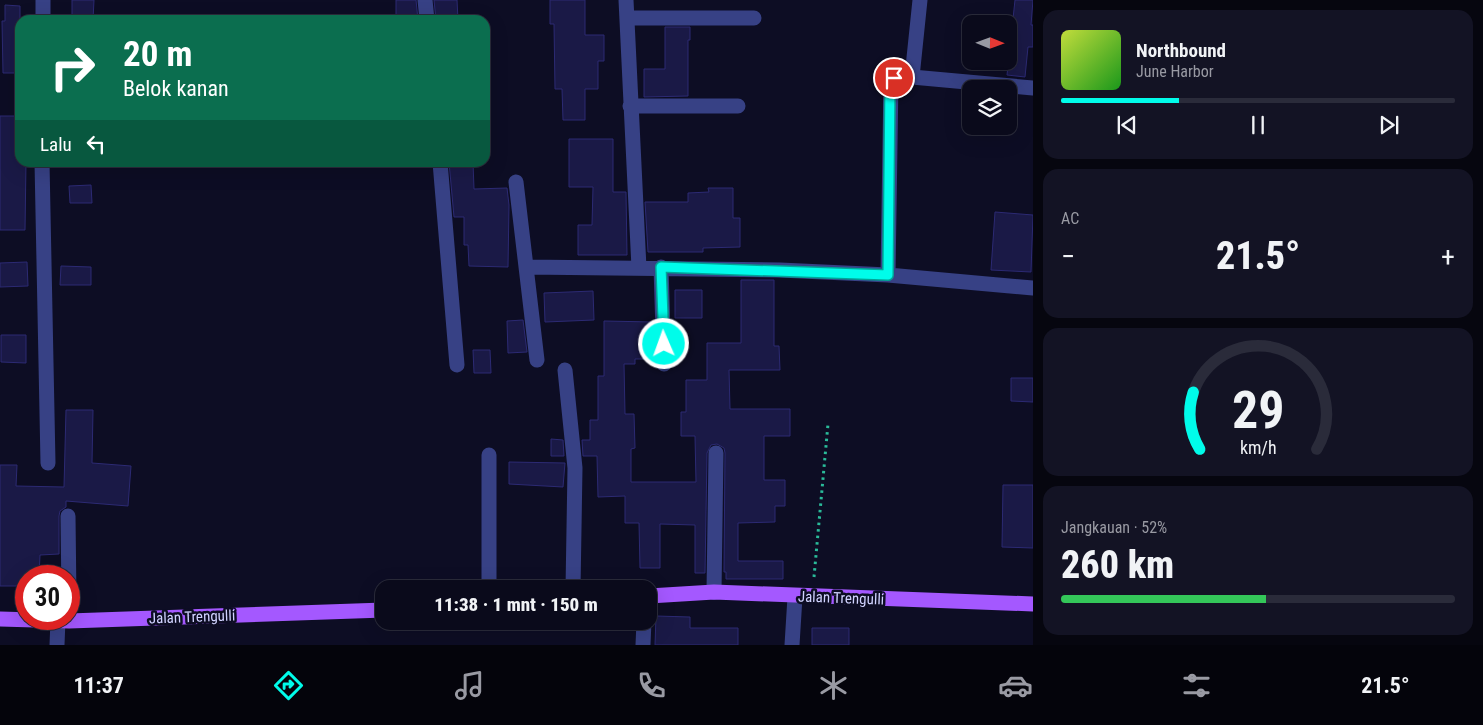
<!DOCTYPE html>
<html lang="id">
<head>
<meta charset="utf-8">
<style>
	body { margin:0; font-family:"Roboto Condensed",sans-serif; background:#131324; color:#f1f3f6; height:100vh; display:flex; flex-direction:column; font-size:19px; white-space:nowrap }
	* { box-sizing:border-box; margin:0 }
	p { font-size:16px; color:#999aa3 }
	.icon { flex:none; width:28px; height:28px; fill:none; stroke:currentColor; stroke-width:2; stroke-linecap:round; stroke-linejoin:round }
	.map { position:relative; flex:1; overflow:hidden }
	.details { display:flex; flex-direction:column; gap:10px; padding:10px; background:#06060f; width:450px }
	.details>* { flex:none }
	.top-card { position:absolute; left:15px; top:15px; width:475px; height:152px; border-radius:15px; box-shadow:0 5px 20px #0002,0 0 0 1px #2a2b3a; background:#0b6e4f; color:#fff; overflow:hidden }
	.needle { width:32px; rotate:91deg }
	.fabs { position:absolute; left:962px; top:15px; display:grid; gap:10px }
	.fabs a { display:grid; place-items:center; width:55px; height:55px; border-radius:10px; background:#0a0a1b; box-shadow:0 5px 20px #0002,0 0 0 1px #2a2b3a; font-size:25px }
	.speed { position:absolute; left:15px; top:565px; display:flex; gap:10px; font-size:25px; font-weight:700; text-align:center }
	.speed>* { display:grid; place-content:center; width:65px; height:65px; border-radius:50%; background:#0a0a1b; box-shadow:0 5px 20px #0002,0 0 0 1px #2a2b3a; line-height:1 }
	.speed .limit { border:8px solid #d22; background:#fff; color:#111 }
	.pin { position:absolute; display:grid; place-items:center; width:42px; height:42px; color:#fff; margin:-21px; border:2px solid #fff; border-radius:50%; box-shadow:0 1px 5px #0007 }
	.me { position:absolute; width:55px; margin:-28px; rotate:358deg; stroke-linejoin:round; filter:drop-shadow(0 0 4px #0008) }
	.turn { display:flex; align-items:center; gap:18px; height:105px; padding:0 25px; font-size:22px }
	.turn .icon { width:65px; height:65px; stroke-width:2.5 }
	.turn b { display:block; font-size:35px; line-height:42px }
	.then { display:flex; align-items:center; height:48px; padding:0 25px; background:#0003; gap:10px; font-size:19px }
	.big { font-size:38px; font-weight:800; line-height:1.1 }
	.details .card { flex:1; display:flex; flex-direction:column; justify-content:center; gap:8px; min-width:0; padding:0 18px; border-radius:15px; background:#131324 }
	.details .dial { align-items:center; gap:0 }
	.dial svg { height:130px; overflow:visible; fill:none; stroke:#2a2b3a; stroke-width:7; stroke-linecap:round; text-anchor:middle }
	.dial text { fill:#f1f3f6; stroke:none }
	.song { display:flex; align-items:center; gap:15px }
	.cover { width:60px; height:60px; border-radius:8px; background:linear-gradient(135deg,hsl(70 70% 55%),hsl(120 70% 35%)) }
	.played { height:5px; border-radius:2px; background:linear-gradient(90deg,#00fcea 30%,#2a2b3a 30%) }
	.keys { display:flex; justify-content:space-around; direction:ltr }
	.heat { display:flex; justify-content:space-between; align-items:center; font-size:28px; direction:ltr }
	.charge { height:8px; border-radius:4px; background:linear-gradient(90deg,#34c759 52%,#2a2b3a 0) }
	.trip { position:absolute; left:375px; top:580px; width:282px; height:50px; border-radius:15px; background:#0a0a1b; box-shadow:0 5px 20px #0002,0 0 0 1px #2a2b3a; font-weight:800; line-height:50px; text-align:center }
	.dock { display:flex; height:80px; justify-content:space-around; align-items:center; background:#04040b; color:#999aa3 }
	.dock .icon { width:35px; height:35px }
	.dock .active { color:#00fcea }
	.dock b { font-size:22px; color:#f1f3f6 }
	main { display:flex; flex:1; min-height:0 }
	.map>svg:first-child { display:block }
</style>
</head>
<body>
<main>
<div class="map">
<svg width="1033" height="645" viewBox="0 0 1033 645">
	<rect width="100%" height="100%" fill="#0d0d24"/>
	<path fill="#1a1946" stroke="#2c2a73" d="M72,0H94L93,20H72Z
		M396,0H416L418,20H396Z
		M434,0H457L458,20H436Z
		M550,0H585V35H604V61H598V89H585V120H563L562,89H555L554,24H550Z
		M1015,0H1033L1031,25H1033V47H1028L1025,77L1007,75Z
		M5,5L20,6V73H3L2,21H5Z
		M665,27H690V40H688V96L644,97V69H665Z
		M0,116H20V162H26L25,230H0Z
		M569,139H613V192H626L627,255H578V225H592L593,187H569Z
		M449,162H473L474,189L507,188L509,205L508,267L469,266L468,245H464V217H454Z
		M91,185L92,203H70L69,186Z
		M708,188H733V218H740V247L703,248V252H648L645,202H688V193L709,192Z
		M995,212L1033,215L1031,272L991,270Z
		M27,262L28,286L0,287V263Z
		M61,266L91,267V285H60Z
		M741,280H774V346H779L780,370H729L730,409H790V436H764V480H785V506H775V522L738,523V561H783V579H726V572H724L725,453L724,448L717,444L711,445L707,453L705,573H695V525L660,524V568H640L639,523H625V496L598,497L597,456H583L582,440H590V420H598V376H604V321L653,322L654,359H635V364H624L625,414H634L635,448L631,449V482H696L695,436H681V412H686V380H707V343H741Z
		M675,290H702V318H675Z
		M593,291L594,320L545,322L544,293Z
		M523,320L527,352L508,353L507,321Z
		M1,335H26V363L1,362Z
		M473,350H490L491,373H474Z
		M1011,378H1033V402L1011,401Z
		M66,410H93L92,463L131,466L128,506L66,501V507L60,511L59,516V554L40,555L39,576H26V586H0V465H17L16,486L64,487Z
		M551,439L563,440L564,456H551Z
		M509,462L565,463L563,487L509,484Z
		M1003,485H1033V548L1002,547Z
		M656,616L690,617V628H738V645H655Z
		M812,628H849V645H812Z"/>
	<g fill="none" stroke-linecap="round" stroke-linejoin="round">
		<path stroke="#2aba99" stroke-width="3" stroke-dasharray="2.5 4" stroke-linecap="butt" d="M814,577L828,424"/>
		<path stroke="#374185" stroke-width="15" d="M425,0L427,20
			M626,0L639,268
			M627,18H754
			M43,20V0
			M912,77L920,0
			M630,106H738
			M42,162L48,463
			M440,162L457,365
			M516,182L537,360
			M526,267L780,270L888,275L1033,288
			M661,267L664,364
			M888,275L891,80L912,77L1033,88
			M565,370L575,468L573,589
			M489,455V589
			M68,516L69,599
			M714,592L716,453
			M57,645L58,620
			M643,645L644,621
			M792,645L795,597"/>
		<path stroke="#a458ff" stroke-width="15" d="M649,596L714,592L1033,604
			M0,619L69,621L384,610"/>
	</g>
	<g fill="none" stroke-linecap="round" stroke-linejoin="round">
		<g stroke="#00a498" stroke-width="12">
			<path id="route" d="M664,344L661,267L888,275L890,83L894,78"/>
		</g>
		<use href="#route" stroke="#00fcea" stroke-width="9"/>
	</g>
	<g text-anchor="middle" stroke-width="5" stroke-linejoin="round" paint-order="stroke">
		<g font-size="15" fill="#d1d3ff" stroke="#0d0d24">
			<text transform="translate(841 598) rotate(2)" y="5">Jalan Trengulli</text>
			<text transform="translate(192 617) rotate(-2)" y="5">Jalan Trengulli</text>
		</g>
	</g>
</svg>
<div class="fabs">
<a><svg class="needle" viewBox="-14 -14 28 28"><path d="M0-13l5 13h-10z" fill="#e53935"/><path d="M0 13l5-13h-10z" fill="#999aa3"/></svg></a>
<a><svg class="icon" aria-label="layers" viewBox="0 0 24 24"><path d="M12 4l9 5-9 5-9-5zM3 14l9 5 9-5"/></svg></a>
</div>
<div class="speed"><div class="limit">30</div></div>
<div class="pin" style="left:894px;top:78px;background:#d93025"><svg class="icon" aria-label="arrive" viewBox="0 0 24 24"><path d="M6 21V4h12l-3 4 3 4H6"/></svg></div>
<svg class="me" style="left:664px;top:344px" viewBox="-20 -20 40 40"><circle r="17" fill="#00fcea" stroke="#fff" stroke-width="3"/><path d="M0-11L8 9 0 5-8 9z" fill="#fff"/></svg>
<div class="trip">11:38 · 1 mnt · 150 m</div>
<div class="top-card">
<div class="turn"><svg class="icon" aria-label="right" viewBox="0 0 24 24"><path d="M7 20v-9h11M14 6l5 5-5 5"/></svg><div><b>20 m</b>Belok kanan</div></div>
<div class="then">Lalu<svg class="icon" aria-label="left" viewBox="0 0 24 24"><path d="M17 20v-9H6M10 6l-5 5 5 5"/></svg></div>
</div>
</div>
<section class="details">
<div class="card">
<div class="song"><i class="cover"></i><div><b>Northbound</b><p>June Harbor</p></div></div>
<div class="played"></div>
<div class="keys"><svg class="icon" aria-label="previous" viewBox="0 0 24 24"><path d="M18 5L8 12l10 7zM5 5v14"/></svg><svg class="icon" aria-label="pause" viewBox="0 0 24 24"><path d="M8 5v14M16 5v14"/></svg><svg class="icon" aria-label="next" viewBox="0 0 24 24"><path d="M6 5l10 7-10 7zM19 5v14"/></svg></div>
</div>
<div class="card"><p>AC</p>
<div class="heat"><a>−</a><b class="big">21.5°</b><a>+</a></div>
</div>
<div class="card dial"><svg viewBox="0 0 100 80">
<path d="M14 69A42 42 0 1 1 86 69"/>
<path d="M14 69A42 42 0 0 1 10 34" stroke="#00fcea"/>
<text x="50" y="56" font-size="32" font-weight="700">29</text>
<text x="50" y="72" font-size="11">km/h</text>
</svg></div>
<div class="card"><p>Jangkauan · 52%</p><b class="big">260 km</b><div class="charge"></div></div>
</section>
</main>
<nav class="dock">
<b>11:37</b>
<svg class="icon active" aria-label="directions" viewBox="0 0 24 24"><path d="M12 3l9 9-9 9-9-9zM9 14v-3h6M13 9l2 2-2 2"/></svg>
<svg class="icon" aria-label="music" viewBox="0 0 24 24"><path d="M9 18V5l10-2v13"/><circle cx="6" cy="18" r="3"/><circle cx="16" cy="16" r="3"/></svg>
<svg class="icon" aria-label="phone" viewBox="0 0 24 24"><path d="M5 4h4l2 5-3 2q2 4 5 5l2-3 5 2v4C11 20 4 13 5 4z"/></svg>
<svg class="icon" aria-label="climate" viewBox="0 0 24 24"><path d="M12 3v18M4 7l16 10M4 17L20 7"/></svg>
<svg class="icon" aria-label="car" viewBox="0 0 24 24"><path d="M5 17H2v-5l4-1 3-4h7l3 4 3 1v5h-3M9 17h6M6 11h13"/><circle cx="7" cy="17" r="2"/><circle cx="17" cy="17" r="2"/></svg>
<svg class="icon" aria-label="filters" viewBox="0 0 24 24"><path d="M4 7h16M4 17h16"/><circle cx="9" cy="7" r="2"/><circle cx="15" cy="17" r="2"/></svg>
<b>21.5°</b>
</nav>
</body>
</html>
